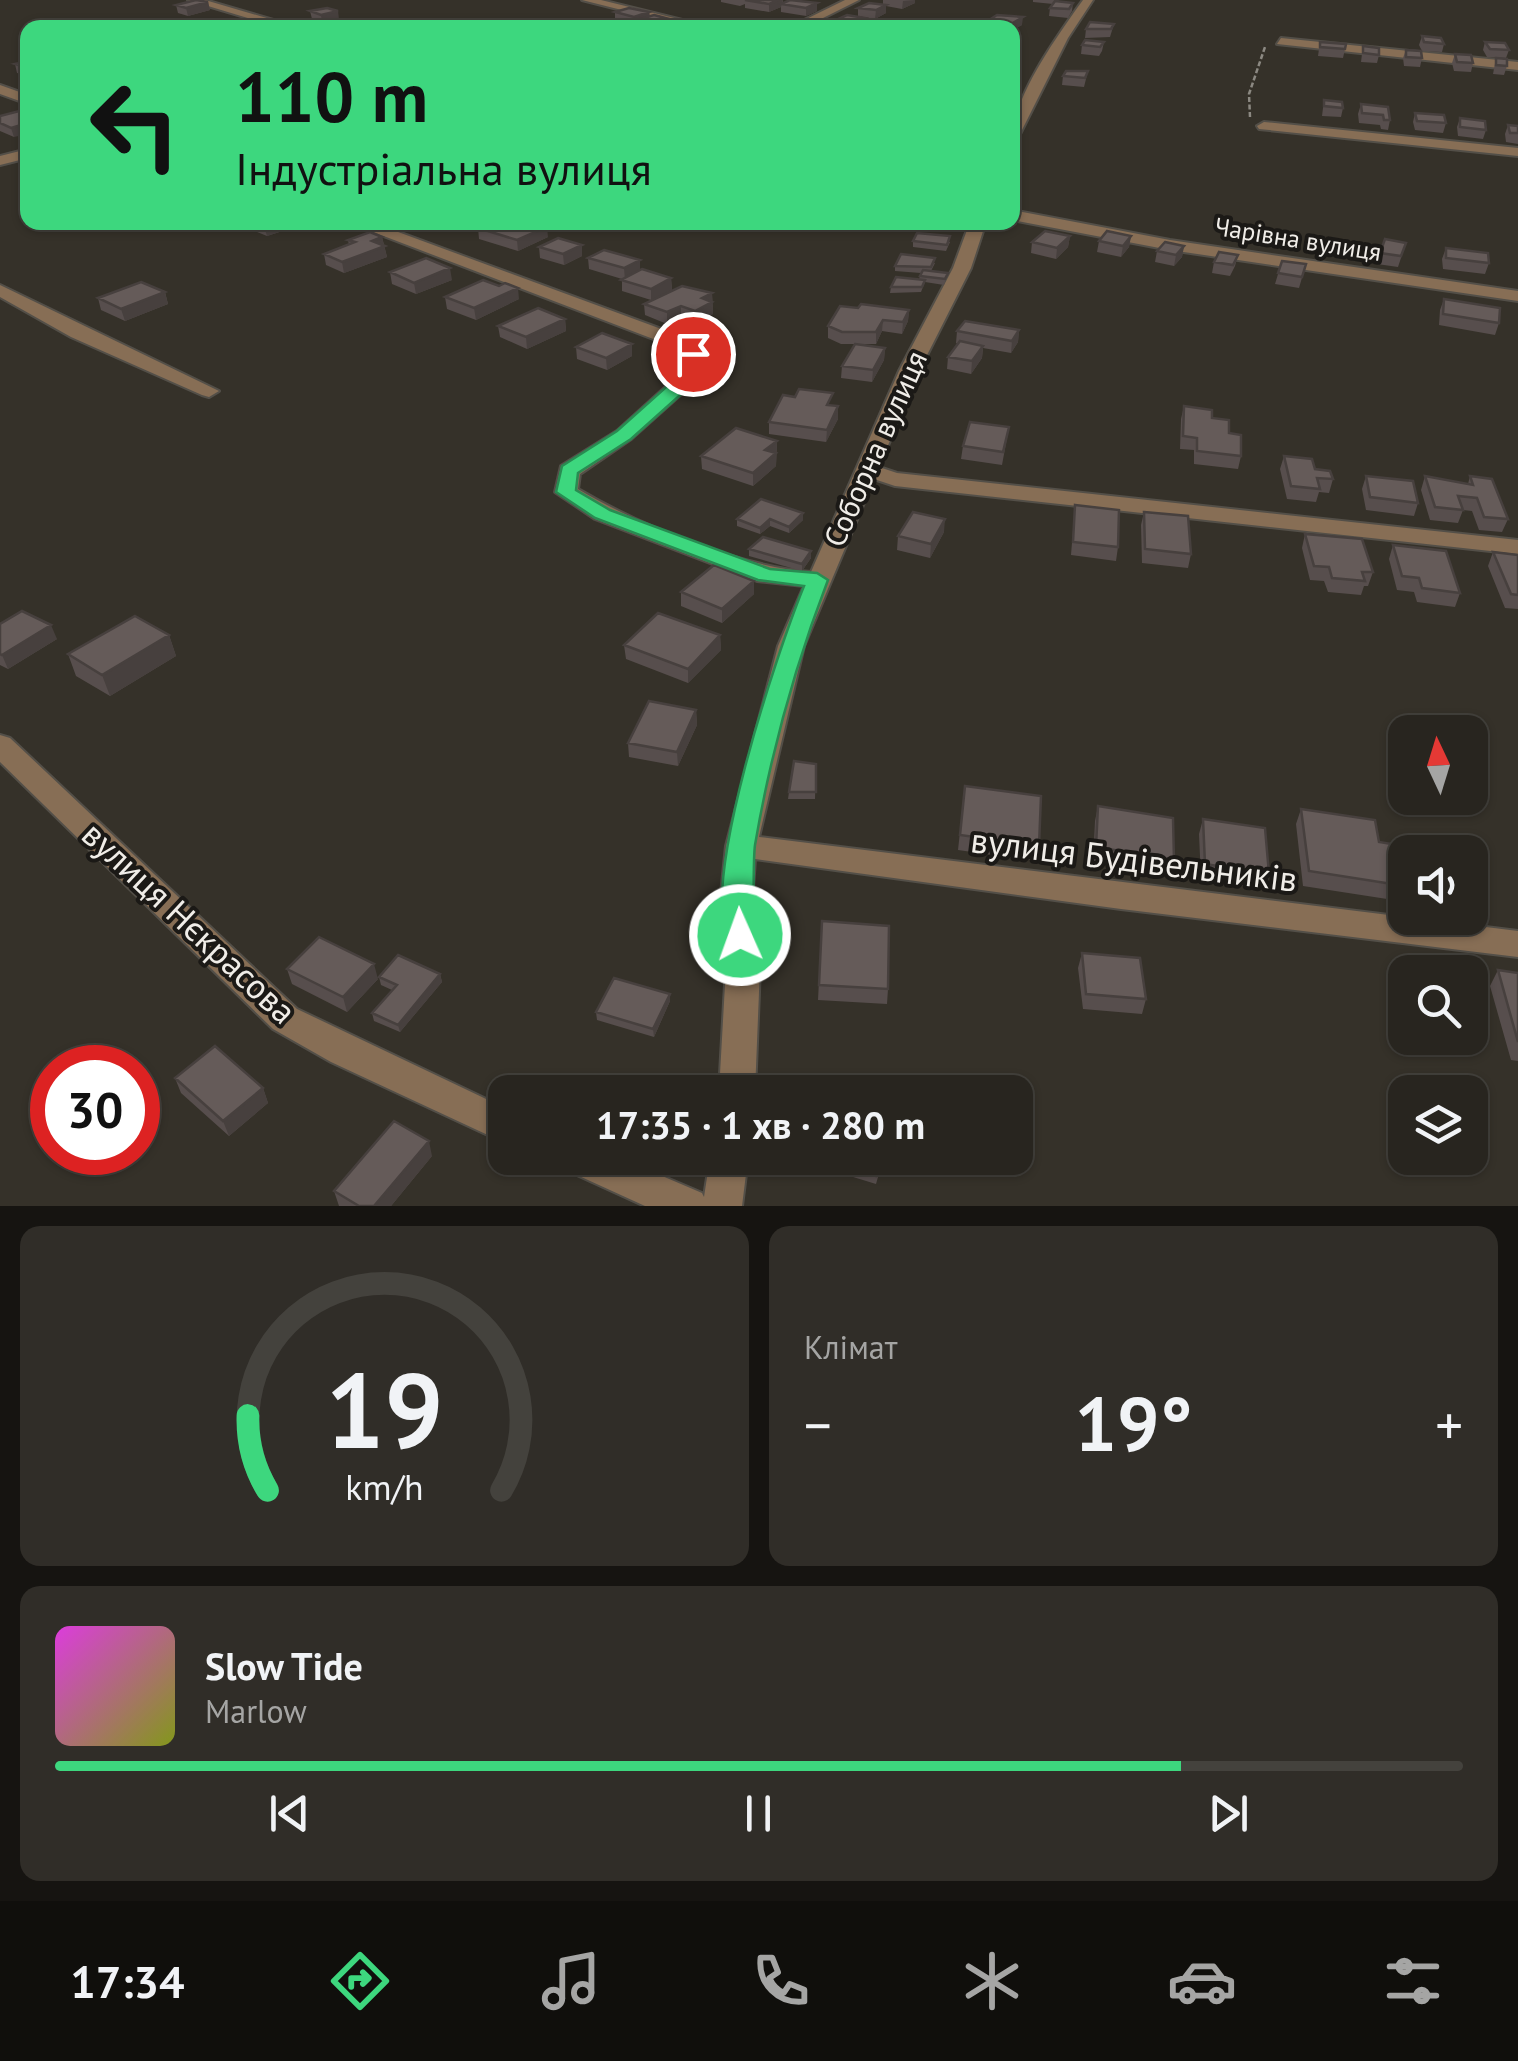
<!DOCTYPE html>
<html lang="uk">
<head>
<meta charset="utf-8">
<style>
	body { margin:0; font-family:"PT Sans",sans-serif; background:#302d28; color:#f1f3f6; height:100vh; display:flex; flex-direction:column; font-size:38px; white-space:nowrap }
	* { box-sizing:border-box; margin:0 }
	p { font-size:32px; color:#a5a5a4 }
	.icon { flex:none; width:55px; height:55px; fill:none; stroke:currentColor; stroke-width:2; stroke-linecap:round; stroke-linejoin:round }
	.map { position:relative; height:1206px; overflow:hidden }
	.drawer { display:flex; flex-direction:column; gap:20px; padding:20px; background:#161411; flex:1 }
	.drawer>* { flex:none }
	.banner { position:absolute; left:20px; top:20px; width:1000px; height:210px; border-radius:20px; box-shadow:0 2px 8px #0004,0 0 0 2px #44423d; background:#3dd77e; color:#111; overflow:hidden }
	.needle { width:65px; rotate:356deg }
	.tools { position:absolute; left:1388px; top:715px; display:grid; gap:20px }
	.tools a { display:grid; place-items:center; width:100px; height:100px; border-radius:20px; background:#28251f; box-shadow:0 2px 8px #0004,0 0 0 2px #44423d; font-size:50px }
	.speed { position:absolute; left:30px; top:1045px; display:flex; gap:20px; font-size:50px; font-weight:700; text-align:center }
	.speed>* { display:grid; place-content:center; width:130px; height:130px; border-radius:50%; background:#28251f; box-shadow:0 2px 8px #0004,0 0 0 2px #44423d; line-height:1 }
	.speed .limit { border:15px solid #d22; background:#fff; color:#111 }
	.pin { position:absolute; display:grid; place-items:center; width:85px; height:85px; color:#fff; margin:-42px; border:5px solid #fff; border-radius:50%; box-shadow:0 2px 10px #0007 }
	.me { position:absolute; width:110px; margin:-55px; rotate:358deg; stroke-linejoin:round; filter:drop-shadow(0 0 8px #0008) }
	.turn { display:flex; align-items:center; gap:35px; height:210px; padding:0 50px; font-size:45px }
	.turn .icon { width:130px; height:130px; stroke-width:2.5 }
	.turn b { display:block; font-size:70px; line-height:85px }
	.big { font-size:75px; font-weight:800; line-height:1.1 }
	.drawer .card { flex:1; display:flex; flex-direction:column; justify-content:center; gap:15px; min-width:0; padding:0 35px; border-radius:20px; background:#302d28 }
	.drawer .dial { align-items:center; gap:0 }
	.dial svg { height:260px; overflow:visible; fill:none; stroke:#44423d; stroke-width:7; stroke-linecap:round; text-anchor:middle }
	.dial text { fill:#f1f3f6; stroke:none }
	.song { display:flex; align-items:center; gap:30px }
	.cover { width:120px; height:120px; border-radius:15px; background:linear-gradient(135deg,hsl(300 70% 55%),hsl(70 70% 35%)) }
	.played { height:10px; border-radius:5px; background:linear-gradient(90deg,#3dd77e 80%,#44423d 80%) }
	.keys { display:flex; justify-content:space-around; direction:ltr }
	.heat { display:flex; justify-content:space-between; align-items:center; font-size:55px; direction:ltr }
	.drawer .tiles { flex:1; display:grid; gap:20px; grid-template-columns:1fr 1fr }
	.card:last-child { grid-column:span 2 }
	.trip { position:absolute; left:488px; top:1075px; width:545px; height:100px; border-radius:20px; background:#28251f; box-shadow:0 2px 8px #0004,0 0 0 2px #44423d; font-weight:800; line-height:100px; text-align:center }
	.tabs { display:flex; height:160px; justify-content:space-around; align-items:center; background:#100f0c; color:#a5a5a4 }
	.tabs .icon { width:70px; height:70px }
	.tabs .current { color:#3dd77e }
	.tabs b { font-size:45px; color:#f1f3f6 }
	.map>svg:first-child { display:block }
</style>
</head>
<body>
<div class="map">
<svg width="1518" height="1206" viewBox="0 0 1518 1206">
	<rect width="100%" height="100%" fill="#353129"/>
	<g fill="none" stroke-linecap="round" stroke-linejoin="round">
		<g stroke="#534f48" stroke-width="4">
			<path id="minor" d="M188,0H205L301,28H281Z
				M582,0H601L715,28H693Z
				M845,0H859L803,28H788Z
				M1083,0H1093L1068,38L1019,136L1012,140C1012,98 1058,35 1083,0Z
				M1281,38L1518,62V70L1277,44Z
				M0,85L28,95V104L0,94Z
				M1264,122L1518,148V156L1259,129L1257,126Z
				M28,149V158L0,165V156Z
				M1012,210L1170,240L1518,291V301L1170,250L1012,220Z
				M347,222H371L683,337L703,354L698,379L631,439L580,474L578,489C639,525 740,567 811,572L899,371L953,268L970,222H986L971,268L919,371L879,467L897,473L1518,540V554L895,486L874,479L804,646L759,837L1518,931V957L1121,909L755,859L752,903L760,967L755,1092H719L726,967L720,903L726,846L778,646L804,586L757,581L595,519L555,492L561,466L617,431L681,373L683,356L669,345Z
				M0,285L219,391L209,397L202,395L71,337L0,297Z
				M0,735L10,738L297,1009L505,1108V1143L331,1062L273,1029L0,762Z
				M560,1158H620L702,1193L704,1197L710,1158H748L742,1206H645L566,1170Z"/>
		</g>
		<path stroke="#8c8982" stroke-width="2.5" stroke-dasharray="5 2.5" stroke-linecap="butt" d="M1250,117L1249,94L1265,47"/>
		<use href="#minor" fill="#876e55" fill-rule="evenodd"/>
	</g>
	<path fill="#574e4d" d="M721,0H783V3L817,11L806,16L781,12V7L769,12L745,8V4L740,6L721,2Z
		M883,0H915V3L902,9L886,6V13L875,19L858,16V8L883,5Z
		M1033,0H1059L1058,1L1073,3L1072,11L1068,18L1049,16L1050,8L1053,4L1033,2Z
		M208,2L210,10L188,16L178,13L176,5Z
		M310,11L339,19L322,23L312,19Z
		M615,12H649L650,16L673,20V28H634V25L615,20Z
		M865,18V26L861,28H824L836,25V20Z
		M986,22L1022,25L1012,30V28H985Z
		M1114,24L1110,37L1085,38L1086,29Z
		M1422,36L1444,44L1442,52L1422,51L1419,45Z
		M1104,42L1102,51L1099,56L1081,54L1082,45Z
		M1320,42L1345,49L1343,58L1318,56Z
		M1485,42L1509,50L1506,58L1487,57L1483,50Z
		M1363,46L1379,55L1377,63L1361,62Z
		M1406,50L1422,58L1420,67L1404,66L1403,58Z
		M1455,54L1473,63L1471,72L1454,71L1452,63Z
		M1496,58L1507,66L1504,75L1493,74Z
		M28,61V76L17,73L15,64Z
		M1088,71L1084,87L1062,85L1063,76Z
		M1324,100L1343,108L1341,117L1322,116Z
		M1361,104L1388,107L1390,120L1388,130L1381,129L1380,125L1359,123L1358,114Z
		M23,110L14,137L0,131V116Z
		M1415,113L1446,123L1443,133L1415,130L1413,122Z
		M1460,118L1486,130L1483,139L1458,136L1457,127Z
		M1508,125L1518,126V144L1506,142L1505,134Z
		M246,222H294L295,227L267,236L247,228Z
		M478,228L548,237L518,251L479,239Z
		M1070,236L1068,247L1056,259L1031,253L1032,242Z
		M1131,236L1129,247L1121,257L1097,252L1099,241Z
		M382,237L387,257L344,273L326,265L324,254L349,245L348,240Z
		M913,241L950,242L946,251L913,247Z
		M1406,243L1398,267L1377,264L1380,253Z
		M582,245V256L564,265L540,258L539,247Z
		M1184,246L1182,257L1174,266L1155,262L1157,251Z
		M1446,248L1489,263L1485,274L1443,269L1442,259Z
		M1238,255L1235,266L1230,276L1212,273L1214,262Z
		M588,258L640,260V270L671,278L672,290L712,293L713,314L695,323L681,317L667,324L645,315L644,304L651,300L622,291V279L589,269Z
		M1282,261L1306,264L1299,288L1275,284Z
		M935,263L931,271L948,273L944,285L925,282L921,292L890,293L891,287L919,279L921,273L895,271V266Z
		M390,272L452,280L416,294L392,284Z
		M165,292L168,304L125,321L101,310L98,298Z
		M445,297L519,299L476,320L447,309Z
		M1444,299L1499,323L1495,335L1439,325L1440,310Z
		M858,308L909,310L908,321L902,334L882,331L876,344H857L885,348L884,360L872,382L841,378L842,366L855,344H841L828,338V326Z
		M565,319L566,331L527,349L500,337L498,326Z
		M1019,330L1018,342L1011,353L983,348L982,358L971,374L947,369L948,357L958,344L956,343L957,331Z
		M576,347L632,356L607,370L577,359Z
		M832,405L838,419L826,442L769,434V422Z
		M1184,406L1212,418L1229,433L1241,456L1238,469L1194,464V450L1180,449L1181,419Z
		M1009,427L1002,465L961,459L963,446Z
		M777,441L776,466L753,486L702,469L701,456Z
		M1284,456L1315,469L1333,479L1329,493L1319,492L1316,502L1287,499L1280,469Z
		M1366,476L1418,503L1414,516L1366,510L1362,489Z
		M1425,476L1468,484L1470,476L1508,519L1502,532L1479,530L1472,511L1463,510L1458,523L1430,520L1421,490Z
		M1075,505L1118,547L1116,561L1071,555Z
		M1144,512L1191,554L1188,568L1142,563L1141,525Z
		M737,519L803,520L789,533L770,526L760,534L737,526Z
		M944,532L930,558L897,550L898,536Z
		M1305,534L1373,572L1368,586H1364L1361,595L1328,592L1324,581L1310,580L1302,548Z
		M1393,545L1460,593L1455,607L1417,602L1414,592L1397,590L1389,559Z
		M749,549L811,558L802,571L749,556Z
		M1493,552L1518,555V609L1505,608L1488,566Z
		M681,592L754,594L722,623L681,606Z
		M0,624L57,639L8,669L0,665Z
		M169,635L176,656L110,696L76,676L68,654Z
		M720,635L721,650L688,683L626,659L624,645Z
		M696,710L697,725L678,766L629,757L628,743Z
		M816,764L815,799H788L789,792Z
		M965,786L1039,846L1036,861L958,850Z
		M1098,806L1174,860L1170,875L1093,862L1095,821Z
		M1301,809L1379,842L1405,881V888L1400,901L1303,886L1296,824Z
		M1203,819L1269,874L1264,889L1201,879L1199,834Z
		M822,921L888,989L887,1004L818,1000Z
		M1082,953L1146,999L1142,1014L1083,1009L1078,968Z
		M287,969L378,979L347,1012L292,984Z
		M1498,970L1518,973V1061L1511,1060L1490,986Z
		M440,974L442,982L400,1032L374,1021L372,1013L392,990L381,985L379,977Z
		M670,994V1001L654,1037L597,1020L596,1012Z
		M175,1078L263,1088L268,1103L229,1136L181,1093Z
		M432,1156L391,1206H339L334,1191Z
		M843,1158H907L904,1169L882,1163L876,1184L840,1173Z"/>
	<path fill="#47403e" d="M779,0H783L781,7L769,12V4Z
		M915,0V3L902,9L903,1Z
		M208,2L210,10L188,16L186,8Z
		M817,3V11L806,16V8Z
		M886,5V13L875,19L876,10Z
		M338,11L339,19L322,23L321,15Z
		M649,12L650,20L634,21V17Z
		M1023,17L1022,25L1012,30V28H1005Z
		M865,18V26L854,28V23Z
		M673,20V28H656V24Z
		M28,123V134L14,137L11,128Z
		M273,222H294L295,227L267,236L264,226Z
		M547,227L548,237L518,251L517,240Z
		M1070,236L1068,247L1056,259L1057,248Z
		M1131,236L1129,247L1121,257L1123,246Z
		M382,237L387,257L344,273L342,262L372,241Z
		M582,245V256L564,265L563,254Z
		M1184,246L1182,257L1174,266L1176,255Z
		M640,260V271L625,280L624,268Z
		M450,268L452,280L416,294L414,283Z
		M671,278L672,290L651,301V289Z
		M518,288L519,299L476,320L474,308Z
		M165,292L168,304L125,321L121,309Z
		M712,293L713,314L695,323V311L702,298Z
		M681,306V317L667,324V312Z
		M909,310L908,321L902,334L903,322Z
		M565,319L566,331L527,349L526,337Z
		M883,320L882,331L876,344V332Z
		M1019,330L1018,342L1011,353L1012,341Z
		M632,344V356L607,370L606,358Z
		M983,346L982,358L971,374L972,361Z
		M885,348L884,360L872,382L873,370Z
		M838,406V419L826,442L827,430Z
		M777,441L776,466L753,486V473L765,450Z
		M803,513V520L789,533V527Z
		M770,519V526L760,534V528Z
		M945,519L944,532L930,558L931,544Z
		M811,551V558L802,571V564Z
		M754,581V594L722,623V609Z
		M51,625L57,639L8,669L2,655Z
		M169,635L176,656L110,696L102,675Z
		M720,635L721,650L688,683V669Z
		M696,710L697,725L678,766L677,752Z
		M374,964L378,979L347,1012L343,997Z
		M440,974L442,982L400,1032L398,1025Z
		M670,994V1001L654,1037L653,1029Z
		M263,1088L268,1103L229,1136L223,1121Z
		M429,1141L432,1156L391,1206H374Z"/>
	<path fill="#655b59" stroke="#47403e" stroke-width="2.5" d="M196,0L208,2L186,8L176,5Z
		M745,0H779L769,4Z
		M790,0L817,3L806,8L781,4Z
		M1055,1L1073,3L1069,9L1050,8Z
		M869,3L886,5L876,10L858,8Z
		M327,8L338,11L321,15L310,11Z
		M629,8L649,12L634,17L615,12Z
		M654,15L673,20L656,24L634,21Z
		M847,15L865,18L854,23L836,20Z
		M997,15L1023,17L1006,27L986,22Z
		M1090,22L1114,24L1111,29H1086Z
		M831,24L851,28H824Z
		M1422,36L1441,38L1444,44L1424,42Z
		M1085,40L1104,42L1100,47L1082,45Z
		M1320,42L1346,44L1345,49L1320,47Z
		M1485,42L1505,43L1509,50L1490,49Z
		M1363,46L1379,48V55L1363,53Z
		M1406,50L1421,51L1422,58L1406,57Z
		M1455,54L1471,55L1473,63L1457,62Z
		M1496,58L1507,59V66L1496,65Z
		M28,61V68L15,64Z
		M1066,71H1088L1085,78L1063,76Z
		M1324,100L1342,102L1343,108L1324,106Z
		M1361,104L1388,107L1390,120H1384L1383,115L1362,113Z
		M23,110L28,112V123L11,128L0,123V116Z
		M1415,113L1444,115L1446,123L1417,121Z
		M1460,118L1485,121L1486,130L1460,127Z
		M1508,125L1518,126V133H1510Z
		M490,222H534L547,227L517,240L478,228Z
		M1045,231L1070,236L1057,248L1032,242Z
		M1107,231L1131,236L1123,246L1099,241Z
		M370,232L382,237L372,241L385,246L342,262L324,254L355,242L348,240Z
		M917,233L950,236L947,245L913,241Z
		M558,238L582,245L563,254L539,247Z
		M1385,239L1406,243L1401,256L1380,253Z
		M1165,242L1184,246L1176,255L1157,251Z
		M1446,248L1488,253L1489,263L1446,258Z
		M604,250L640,260L624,268L588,258Z
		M1219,252L1238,255L1233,265L1214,262Z
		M901,254L935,258L931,267L895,266Z
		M426,258L450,268L414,283L390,272Z
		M1282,261L1306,264L1302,277L1278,273Z
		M642,269L671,278L651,289L621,280Z
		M923,270L948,273L945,279L920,276Z
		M896,277L925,280L922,287H891Z
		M483,280L499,286L505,283L518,288L474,308L445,297Z
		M141,282L165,292L121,309L98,298Z
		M682,286L712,293L702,298L712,302L695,311L681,306L667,312L644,304Z
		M1444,299L1500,308L1499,323L1443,314Z
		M861,304L909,310L903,322L883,320L876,332H842L828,326L840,306L858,308Z
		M538,308L565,319L526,337L498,326Z
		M965,321L1019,330L1012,341L957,331Z
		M602,333L632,344L606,358L576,347Z
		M960,341L983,346L972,361L948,357Z
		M855,344L885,348L873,370L842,366Z
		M799,389L833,393L827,405L838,406L827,430L769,422L783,395L795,397Z
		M1184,406L1212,410V418L1229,420V433L1241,435V456L1197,451V438L1183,436Z
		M970,422L1009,427L1003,452L963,446Z
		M736,428L777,441L765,450L776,453L753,473L701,456Z
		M1284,456L1312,459L1315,469L1330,471L1333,479L1317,478L1320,489L1291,486Z
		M1366,476L1413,481L1418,503L1370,497Z
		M1425,476L1473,485L1470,476L1492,479L1508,519L1484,517L1477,498L1458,496L1463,510L1435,507Z
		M761,499L803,513L789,527L770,519L760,528L737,519Z
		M1075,505L1119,510L1118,547L1073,542Z
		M913,512L945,519L931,544L898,536Z
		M1144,512L1188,516L1191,554L1145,549Z
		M1305,534L1362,539L1373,572H1362L1365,581L1332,578L1329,567L1314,566Z
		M763,537L811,551L802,564L749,549Z
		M1393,545L1446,551L1460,593L1422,588L1419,578L1402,576Z
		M1493,552L1518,555V595L1511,594Z
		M714,565L754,581L722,609L681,592Z
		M22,611L51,625L2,655L0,654V624Z
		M658,613L720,635L688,669L624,645Z
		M135,616L169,635L102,675L68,654Z
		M649,701L696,710L677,752L628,743Z
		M794,761L816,764V792H789Z
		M965,786L1041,796L1039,846L960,835Z
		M1098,806L1173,818L1174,860L1096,847Z
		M1301,809L1375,820L1379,842L1398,845L1405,886L1309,871Z
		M1203,819L1265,828L1269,874L1205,864Z
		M822,921L889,926L888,989L819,985Z
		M319,937L374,964L343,997L287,969Z
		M1082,953L1140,958L1146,999L1086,994Z
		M398,955L440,974L398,1025L372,1013L397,985L379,977Z
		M1498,970L1518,973V1042Z
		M614,978L670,994L653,1029L596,1012Z
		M215,1046L263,1088L223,1121L175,1078Z
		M394,1121L429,1141L374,1206H359L334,1191Z
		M843,1158H882L876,1176L840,1166Z"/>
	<path fill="#3dd77e" stroke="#288c52" stroke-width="2.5" d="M693,349L702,354L698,379L631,439L578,473L576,490L610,510L770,569L817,573L828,580C796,663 770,757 755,845C752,867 756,932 750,943L740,947L729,943C698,885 778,650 804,586L758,580L595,518L556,492L562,466L617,431L682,373L684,354Z"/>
	<g text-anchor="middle" stroke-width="8" stroke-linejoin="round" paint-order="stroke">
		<g font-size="25" fill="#f0ede8" stroke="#1b1916">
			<text transform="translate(1298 239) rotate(9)" y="9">Чарівна вулиця</text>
		</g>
		<g font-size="30" fill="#f0ede8" stroke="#1b1916">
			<text transform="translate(876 449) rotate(-66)" y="10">Соборна вулиця</text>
		</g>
		<g font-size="35" fill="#f0ede8" stroke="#1b1916">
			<text transform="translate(1134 860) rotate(7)" y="12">вулиця Будівельників</text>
			<text transform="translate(189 923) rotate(43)" y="12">вулиця Нєкрасова</text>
		</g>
	</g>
</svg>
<div class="tools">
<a><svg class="needle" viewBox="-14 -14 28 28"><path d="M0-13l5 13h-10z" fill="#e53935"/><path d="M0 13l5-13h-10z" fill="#a5a5a4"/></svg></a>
<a><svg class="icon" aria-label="sound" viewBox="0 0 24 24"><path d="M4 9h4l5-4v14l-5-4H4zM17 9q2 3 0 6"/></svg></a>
<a><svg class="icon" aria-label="search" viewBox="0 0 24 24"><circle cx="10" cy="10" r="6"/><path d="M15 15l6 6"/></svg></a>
<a><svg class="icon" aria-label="layers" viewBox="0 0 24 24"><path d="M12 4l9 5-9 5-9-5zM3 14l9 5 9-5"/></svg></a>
</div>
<div class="speed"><div class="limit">30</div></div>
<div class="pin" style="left:693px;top:354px;background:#d93025"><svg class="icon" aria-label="arrive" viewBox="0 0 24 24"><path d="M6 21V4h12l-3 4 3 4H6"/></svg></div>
<svg class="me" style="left:740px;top:935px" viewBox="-20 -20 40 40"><circle r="17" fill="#3dd77e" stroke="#fff" stroke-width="3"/><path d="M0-11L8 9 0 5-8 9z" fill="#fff"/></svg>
<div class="trip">17:35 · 1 хв · 280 m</div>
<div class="banner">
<div class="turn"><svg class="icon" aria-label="left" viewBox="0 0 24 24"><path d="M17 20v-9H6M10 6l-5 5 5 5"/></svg><div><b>110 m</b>Індустріальна вулиця</div></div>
</div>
</div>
<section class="drawer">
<div class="tiles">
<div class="card dial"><svg viewBox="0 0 100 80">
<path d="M14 69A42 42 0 1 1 86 69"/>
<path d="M14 69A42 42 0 0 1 8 46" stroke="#3dd77e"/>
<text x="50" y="56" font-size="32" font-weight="700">19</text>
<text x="50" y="72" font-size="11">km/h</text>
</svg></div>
<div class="card"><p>Клімат</p>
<div class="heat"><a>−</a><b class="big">19°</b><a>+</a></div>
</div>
<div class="card">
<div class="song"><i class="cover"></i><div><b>Slow Tide</b><p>Marlow</p></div></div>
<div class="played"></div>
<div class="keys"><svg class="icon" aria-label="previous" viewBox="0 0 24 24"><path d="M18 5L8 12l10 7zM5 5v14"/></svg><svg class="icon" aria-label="pause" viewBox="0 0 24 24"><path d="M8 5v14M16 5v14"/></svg><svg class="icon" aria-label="next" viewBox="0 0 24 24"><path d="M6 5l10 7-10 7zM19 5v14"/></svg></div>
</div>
</div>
</section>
<nav class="tabs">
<b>17:34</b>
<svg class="icon current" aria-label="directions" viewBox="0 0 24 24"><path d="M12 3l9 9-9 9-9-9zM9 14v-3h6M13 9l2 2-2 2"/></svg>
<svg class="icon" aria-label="music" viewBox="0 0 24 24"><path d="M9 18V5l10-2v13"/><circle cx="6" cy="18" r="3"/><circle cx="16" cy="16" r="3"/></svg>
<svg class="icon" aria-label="phone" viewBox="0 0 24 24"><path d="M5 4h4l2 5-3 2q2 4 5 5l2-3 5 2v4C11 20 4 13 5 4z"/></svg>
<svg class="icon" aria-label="climate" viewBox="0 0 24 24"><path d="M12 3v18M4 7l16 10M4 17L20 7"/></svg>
<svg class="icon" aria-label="car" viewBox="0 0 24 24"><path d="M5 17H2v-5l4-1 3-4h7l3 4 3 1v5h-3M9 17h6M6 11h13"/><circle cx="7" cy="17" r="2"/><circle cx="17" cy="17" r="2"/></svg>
<svg class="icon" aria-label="filters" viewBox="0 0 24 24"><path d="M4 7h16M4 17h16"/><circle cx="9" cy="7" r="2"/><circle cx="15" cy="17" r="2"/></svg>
</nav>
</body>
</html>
